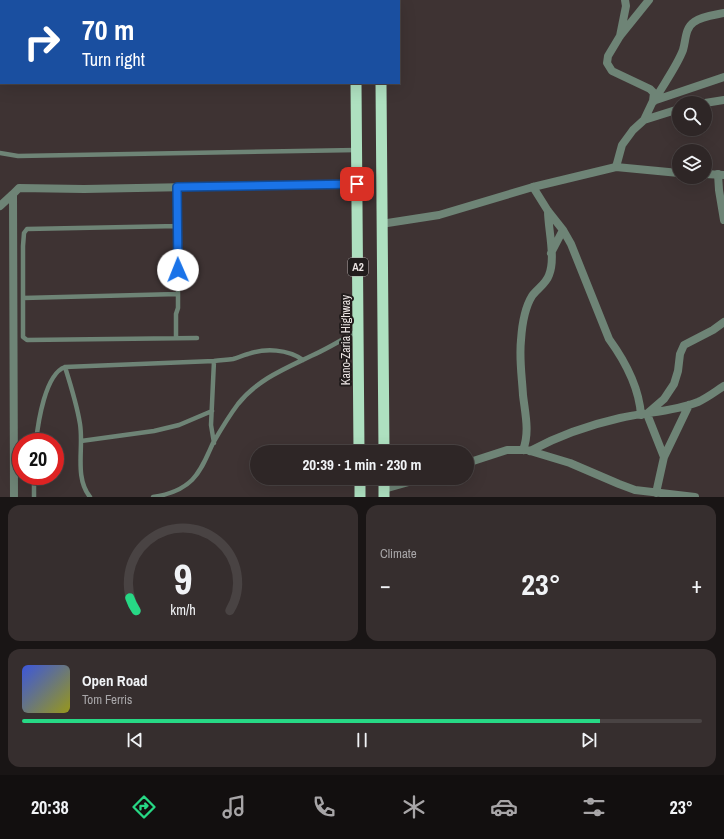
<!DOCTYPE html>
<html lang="en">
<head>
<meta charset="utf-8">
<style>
	body { margin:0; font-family:"Archivo Narrow",sans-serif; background:#362e2e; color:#f1f3f6; height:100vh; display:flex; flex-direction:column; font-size:15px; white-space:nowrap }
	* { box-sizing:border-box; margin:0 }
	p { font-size:13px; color:#a7a5a7 }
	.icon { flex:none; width:22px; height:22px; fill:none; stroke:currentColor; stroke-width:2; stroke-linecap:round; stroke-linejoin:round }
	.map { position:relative; height:497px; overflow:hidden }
	.details { display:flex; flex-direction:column; gap:8px; padding:8px; background:#191515; flex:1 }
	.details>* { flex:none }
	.banner { position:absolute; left:0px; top:0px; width:400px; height:84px; box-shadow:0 4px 16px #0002,0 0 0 1px #494343; background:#1a4fa0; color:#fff; overflow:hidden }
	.tools { position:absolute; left:672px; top:96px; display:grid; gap:8px }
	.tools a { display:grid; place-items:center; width:40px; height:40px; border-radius:50%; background:#2e2626; box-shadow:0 4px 16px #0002,0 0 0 1px #494343; font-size:20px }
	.speed { position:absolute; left:12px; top:433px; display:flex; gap:8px; font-size:20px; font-weight:700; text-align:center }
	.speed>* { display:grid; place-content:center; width:52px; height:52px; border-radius:50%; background:#2e2626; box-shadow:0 4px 16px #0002,0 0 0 1px #494343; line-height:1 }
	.speed .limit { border:6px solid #d22; background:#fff; color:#111 }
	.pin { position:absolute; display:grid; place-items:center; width:34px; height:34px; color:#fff; margin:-17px; border-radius:8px; box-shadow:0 2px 6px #0006 }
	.me { position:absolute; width:44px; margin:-22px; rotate:359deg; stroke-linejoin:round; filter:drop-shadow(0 0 3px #0008) }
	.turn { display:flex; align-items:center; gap:14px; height:84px; padding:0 16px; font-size:18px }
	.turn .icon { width:52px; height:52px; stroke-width:2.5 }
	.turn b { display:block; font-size:28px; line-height:34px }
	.big { font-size:30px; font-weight:800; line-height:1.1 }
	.details .widget { flex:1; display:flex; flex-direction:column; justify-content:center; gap:6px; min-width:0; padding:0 14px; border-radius:12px; background:#362e2e }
	.details .dial { align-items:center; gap:0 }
	.dial svg { height:104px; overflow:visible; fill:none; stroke:#494343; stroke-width:7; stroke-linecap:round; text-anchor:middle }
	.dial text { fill:#f1f3f6; stroke:none }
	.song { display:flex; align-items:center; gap:12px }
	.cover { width:48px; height:48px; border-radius:6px; background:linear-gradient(135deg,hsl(230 70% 55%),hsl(60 70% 35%)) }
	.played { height:4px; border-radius:2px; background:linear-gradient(90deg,#27d885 85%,#494343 85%) }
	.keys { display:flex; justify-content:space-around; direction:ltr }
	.heat { display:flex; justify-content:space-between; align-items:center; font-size:22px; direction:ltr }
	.details .tiles { flex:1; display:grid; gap:8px; grid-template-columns:1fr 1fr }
	.widget:last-child { grid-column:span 2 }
	.trip { position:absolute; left:250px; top:445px; width:224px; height:40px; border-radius:20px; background:#2e2626; box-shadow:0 4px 16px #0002,0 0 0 1px #494343; font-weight:800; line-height:40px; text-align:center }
	.tabs { display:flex; height:64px; justify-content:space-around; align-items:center; background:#120f0f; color:#a7a5a7 }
	.tabs .icon { width:28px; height:28px }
	.tabs .current { color:#27d885 }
	.tabs b { font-size:18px; color:#f1f3f6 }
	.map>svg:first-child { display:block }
</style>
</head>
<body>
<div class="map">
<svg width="724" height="497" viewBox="0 0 724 497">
	<rect width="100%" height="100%" fill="#3e3333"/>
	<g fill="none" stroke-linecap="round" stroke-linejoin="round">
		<path stroke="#6e8476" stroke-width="4.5" d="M186,0V1
			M0,40H1
			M0,51H1
			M0,153L18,156L357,150
			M178,226L27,229L24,233L23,246V337L27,340L197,338
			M23,298L178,294
			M176,338V314L178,308V294L177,187
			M65,367C71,386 77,405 80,424C84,448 74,477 90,497
			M81,441L154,431L179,425L212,411
			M36,442C38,423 45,374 65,367L214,361C220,360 227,360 233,359C238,358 243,355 248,354C265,348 288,349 303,360
			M214,443L211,425L214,361
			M34,497V476
			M153,497C166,495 182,490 192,480C202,470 207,456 213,443C220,431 229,416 238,404C257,380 284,369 311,356C327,349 342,340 357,331"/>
		<path stroke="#6e8476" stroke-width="8" d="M620,36L626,6L625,0
			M653,101L724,77
			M654,101C663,85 677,66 683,50C686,40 685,28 694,22C702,16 715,15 724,13
			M705,103L724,100
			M644,120L653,101L654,93L650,89L612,71L607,63L608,56L620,36L649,0
			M616,167L622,145L633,130L644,120L679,109
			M718,174L719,190L724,220
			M533,187L548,211L563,230L571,244L609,339C625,361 639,387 641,415
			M0,206L13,194
			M551,253L563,230
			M649,412L664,399L674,384L678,371L680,354L684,345L713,330L724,322
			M647,414L664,457
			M523,450C530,432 525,413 523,395C522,377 519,359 521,340C522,325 524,309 532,296C537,289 546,284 549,275C556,258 548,229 548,211
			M530,451C558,436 589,425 620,418C645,412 673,412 698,402C707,398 716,391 724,386
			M467,463L507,450H527L570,463L619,484L635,490L695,497
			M384,489L423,478
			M656,493L664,457L689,405
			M14,497L13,194L19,188L84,189L357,184"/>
		<path stroke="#6e8476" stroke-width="8" d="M705,174L724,175
			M381,224L439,215L533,187L616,167L679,173"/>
		<path stroke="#aee0c0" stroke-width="11" d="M354,0V1
			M379,0V1
			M356,83L359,452
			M381,83L384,452
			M360,478V497
			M384,478V497"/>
	</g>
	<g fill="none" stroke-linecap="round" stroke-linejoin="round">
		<g stroke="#114b97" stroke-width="10">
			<path id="route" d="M178,270L177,187L357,184"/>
		</g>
		<use href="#route" stroke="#1a73e8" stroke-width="7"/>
	</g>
	<g text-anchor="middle" stroke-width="4" stroke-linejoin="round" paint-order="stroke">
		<rect fill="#211c1c" stroke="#aea7a7" stroke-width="1" x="348" y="258" width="20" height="18" rx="3"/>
		<g font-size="11" font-weight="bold" fill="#eae3e2">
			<text x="358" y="271">A2</text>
		</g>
		<g font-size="12" fill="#eae3e2" stroke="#211c1c">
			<text transform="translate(346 340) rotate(-90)" y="4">Kano-Zaria Highway</text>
		</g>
	</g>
</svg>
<div class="tools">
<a><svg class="icon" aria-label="search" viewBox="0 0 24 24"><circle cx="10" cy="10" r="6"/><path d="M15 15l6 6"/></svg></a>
<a><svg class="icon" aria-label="layers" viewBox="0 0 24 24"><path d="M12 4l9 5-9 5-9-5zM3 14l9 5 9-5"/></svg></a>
</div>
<div class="speed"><div class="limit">20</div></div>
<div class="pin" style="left:357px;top:184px;background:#d93025"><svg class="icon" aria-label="arrive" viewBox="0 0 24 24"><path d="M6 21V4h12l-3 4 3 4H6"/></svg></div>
<svg class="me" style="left:178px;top:270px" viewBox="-20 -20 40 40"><circle r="19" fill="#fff"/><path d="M0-13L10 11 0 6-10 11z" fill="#1a73e8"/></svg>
<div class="trip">20:39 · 1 min · 230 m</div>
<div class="banner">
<div class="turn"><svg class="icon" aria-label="right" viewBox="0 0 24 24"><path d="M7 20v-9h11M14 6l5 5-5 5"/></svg><div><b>70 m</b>Turn right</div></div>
</div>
</div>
<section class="details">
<div class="tiles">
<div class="widget dial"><svg viewBox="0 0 100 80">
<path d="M14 69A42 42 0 1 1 86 69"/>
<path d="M14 69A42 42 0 0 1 9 59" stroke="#27d885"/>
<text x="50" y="56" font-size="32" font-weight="700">9</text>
<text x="50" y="72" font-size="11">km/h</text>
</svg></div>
<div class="widget"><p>Climate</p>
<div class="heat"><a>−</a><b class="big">23°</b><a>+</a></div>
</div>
<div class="widget">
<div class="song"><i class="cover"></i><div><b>Open Road</b><p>Tom Ferris</p></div></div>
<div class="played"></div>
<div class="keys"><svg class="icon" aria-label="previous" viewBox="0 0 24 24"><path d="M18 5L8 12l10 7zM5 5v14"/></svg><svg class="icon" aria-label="pause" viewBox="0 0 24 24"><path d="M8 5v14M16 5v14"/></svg><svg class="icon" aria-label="next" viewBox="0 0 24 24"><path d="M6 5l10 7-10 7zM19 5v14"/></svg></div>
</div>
</div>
</section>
<nav class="tabs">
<b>20:38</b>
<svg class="icon current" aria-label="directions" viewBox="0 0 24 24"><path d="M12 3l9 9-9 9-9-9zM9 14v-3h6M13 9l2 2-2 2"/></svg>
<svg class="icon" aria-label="music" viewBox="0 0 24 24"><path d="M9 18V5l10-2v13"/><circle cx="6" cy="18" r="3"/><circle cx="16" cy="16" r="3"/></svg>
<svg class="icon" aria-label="phone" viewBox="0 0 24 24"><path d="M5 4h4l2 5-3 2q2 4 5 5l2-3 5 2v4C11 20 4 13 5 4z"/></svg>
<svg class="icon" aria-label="climate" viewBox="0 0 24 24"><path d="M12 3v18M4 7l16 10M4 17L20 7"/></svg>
<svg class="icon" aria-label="car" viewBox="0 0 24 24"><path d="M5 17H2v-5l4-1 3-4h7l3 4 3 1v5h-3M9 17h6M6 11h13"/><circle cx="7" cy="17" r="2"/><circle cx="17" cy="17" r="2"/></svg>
<svg class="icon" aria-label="filters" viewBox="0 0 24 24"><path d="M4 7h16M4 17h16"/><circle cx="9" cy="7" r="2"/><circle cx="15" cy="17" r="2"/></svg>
<b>23°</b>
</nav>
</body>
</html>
